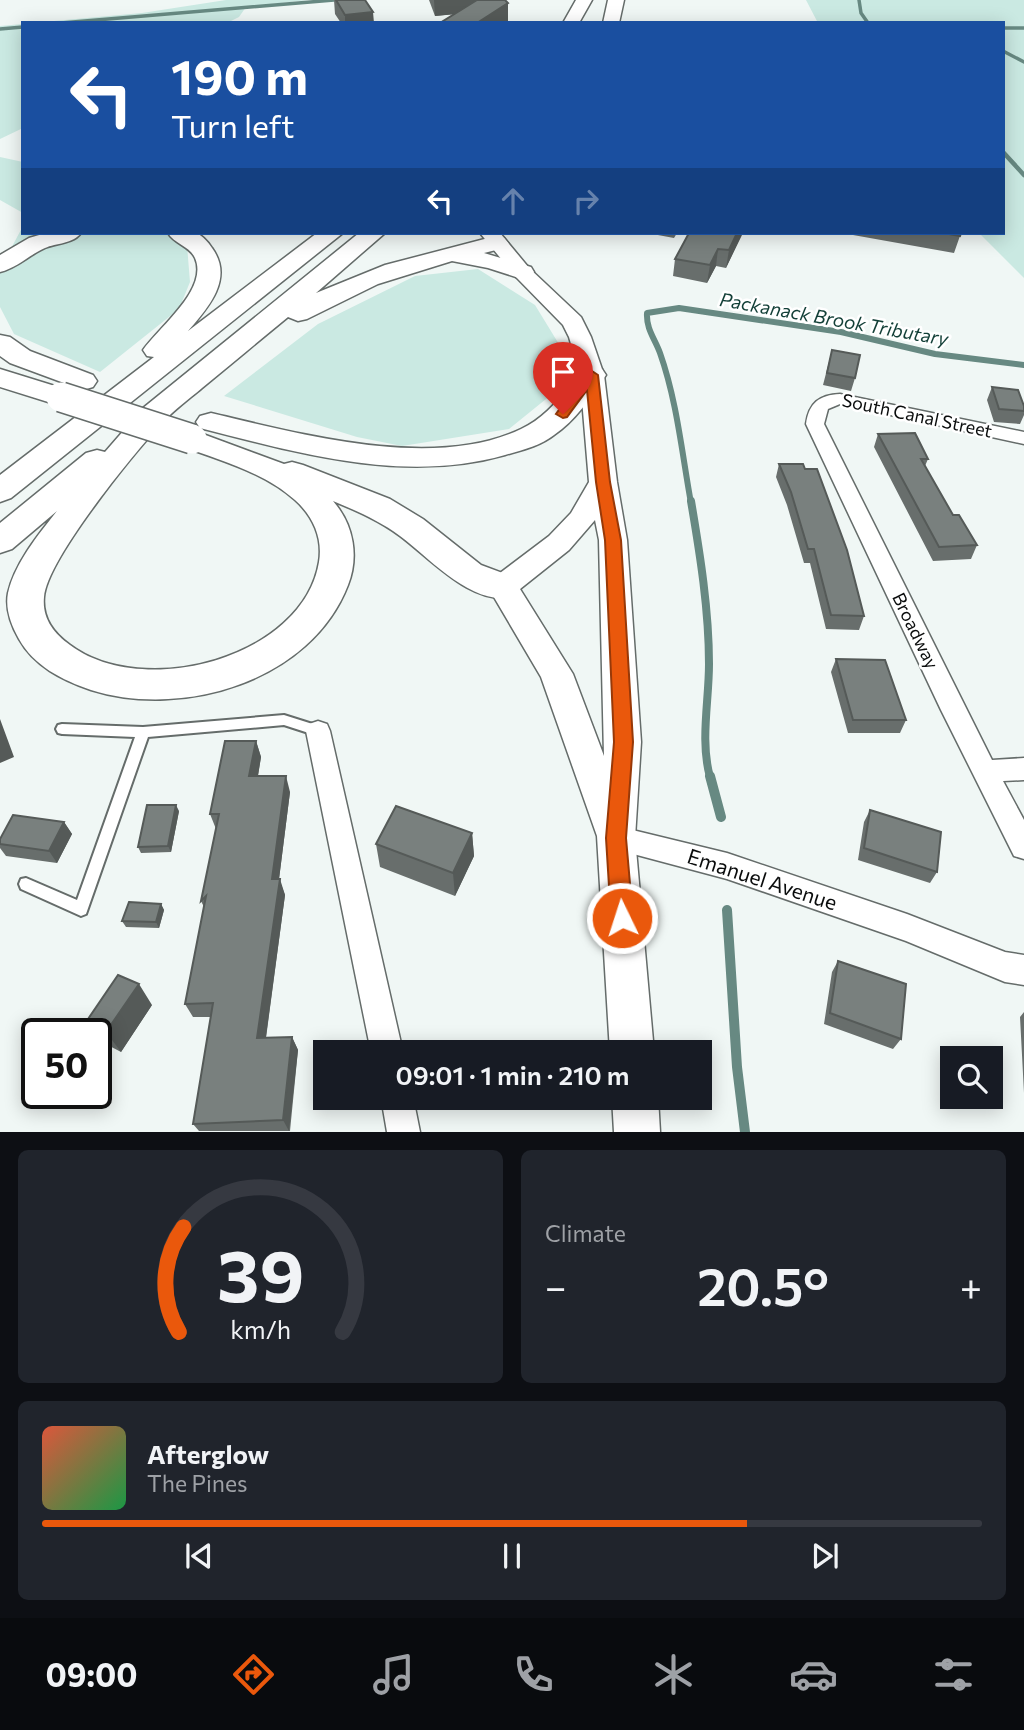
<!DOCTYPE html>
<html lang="en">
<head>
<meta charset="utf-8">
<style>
	body { margin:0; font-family:Commissioner,sans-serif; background:#20242c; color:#f1f3f6; height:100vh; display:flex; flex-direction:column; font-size:26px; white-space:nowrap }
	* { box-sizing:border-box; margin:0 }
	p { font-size:23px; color:#9ea1a6 }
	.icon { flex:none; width:38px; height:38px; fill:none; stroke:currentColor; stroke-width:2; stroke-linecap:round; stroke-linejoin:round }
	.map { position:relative; height:1132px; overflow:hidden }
	.panel { display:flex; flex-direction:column; gap:18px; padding:18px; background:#0d0f14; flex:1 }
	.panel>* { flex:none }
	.hud { position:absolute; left:21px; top:21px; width:984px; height:214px; border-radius:0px; box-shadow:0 4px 18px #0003; background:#1a4fa0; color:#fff; overflow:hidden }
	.fabs { position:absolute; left:940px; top:1046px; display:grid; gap:14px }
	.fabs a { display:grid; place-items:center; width:63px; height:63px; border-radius:0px; background:#171b24; box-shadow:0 4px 18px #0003; font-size:35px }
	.speed { position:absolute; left:21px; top:1018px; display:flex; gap:14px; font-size:35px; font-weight:700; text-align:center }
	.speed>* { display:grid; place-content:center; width:91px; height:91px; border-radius:50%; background:#171b24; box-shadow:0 4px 18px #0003; line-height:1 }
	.speed .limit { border:4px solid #111; border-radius:10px; background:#fff; color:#111 }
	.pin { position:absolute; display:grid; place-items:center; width:60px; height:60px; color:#fff; margin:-72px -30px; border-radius:50% 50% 50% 0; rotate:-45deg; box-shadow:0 0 7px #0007 }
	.pin .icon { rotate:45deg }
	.me { position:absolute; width:77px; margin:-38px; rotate:356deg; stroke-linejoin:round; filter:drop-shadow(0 0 5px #0008) }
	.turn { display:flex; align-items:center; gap:24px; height:147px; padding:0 35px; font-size:32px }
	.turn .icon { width:91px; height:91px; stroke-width:2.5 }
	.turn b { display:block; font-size:49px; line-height:60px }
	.lanes { display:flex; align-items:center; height:66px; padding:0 35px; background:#0003; justify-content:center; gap:35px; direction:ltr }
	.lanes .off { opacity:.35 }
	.big { font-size:52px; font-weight:600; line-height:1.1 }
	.panel .widget { flex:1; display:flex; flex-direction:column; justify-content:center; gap:10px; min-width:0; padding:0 24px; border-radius:10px; background:#20242c }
	.panel .dial { align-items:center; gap:0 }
	.dial svg { height:182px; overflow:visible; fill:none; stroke:#363941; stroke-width:7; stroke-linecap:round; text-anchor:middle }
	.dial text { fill:#f1f3f6; stroke:none }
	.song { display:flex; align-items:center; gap:21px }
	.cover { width:84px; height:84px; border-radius:10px; background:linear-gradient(135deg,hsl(10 70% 55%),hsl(140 70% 35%)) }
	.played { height:7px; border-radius:4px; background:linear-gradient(90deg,#ea580c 75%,#363941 75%) }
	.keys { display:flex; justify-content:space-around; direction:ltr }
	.heat { display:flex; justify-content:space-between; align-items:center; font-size:38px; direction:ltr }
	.panel .tiles { flex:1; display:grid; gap:18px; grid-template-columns:1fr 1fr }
	.widget:last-child { grid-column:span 2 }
	.trip { position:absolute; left:313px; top:1040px; width:399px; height:70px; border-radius:0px; background:#171b24; box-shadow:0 4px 18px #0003; font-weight:600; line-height:70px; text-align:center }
	.dock { display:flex; height:112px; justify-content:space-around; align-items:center; background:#090b0e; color:#9ea1a6 }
	.dock .icon { width:49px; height:49px }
	.dock .on { color:#ea580c }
	.dock b { font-size:32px; color:#f1f3f6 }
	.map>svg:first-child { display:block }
</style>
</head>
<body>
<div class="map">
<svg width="1024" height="1132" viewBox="0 0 1024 1132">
	<rect width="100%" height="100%" fill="#f0f7f5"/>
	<path fill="#cae9e2" d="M226,0H308L246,7L239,17L227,23H32L142,13Z
		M806,0H1024V278L979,233H1003V23H818Z
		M23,24V128L0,139V26Z
		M0,157L23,162V213L0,200Z
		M23,226V233H186L190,282L179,309L100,372L14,334L0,307V269Z
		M478,269L535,305L565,354L551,395L509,429L402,446L357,437L224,396L318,324L415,276Z"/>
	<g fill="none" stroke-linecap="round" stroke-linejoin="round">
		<path stroke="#678982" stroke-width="3.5" d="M859,0L861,13L868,23
			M61,23L334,0
			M1003,28H1024
			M0,29L23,27
			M1003,51L1024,62"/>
		<path stroke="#678982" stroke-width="4.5" d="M1003,152L1024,175"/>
		<path stroke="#678982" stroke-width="6" d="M691,503C682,454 677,401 660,353C655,339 646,329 647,313L679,308L841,332L935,354L1024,365"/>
		<path stroke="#678982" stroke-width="8" d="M691,501C700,554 709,610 709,664C709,701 700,741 710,777"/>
		<path stroke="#678982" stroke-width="10" d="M710,776L721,817
			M727,910L737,1067L745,1132"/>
		<g stroke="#656c6a" stroke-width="4">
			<path id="service" d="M284,715L322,727L324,731L322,735L318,736L284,725L148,737L86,914L81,916L21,889L19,884L21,879L26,878L77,900L135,737L62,734L58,733L56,729L58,725L62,724L143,727Z"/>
		</g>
		<g stroke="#656c6a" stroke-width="3">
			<path id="minor" d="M840,394L1024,432V444L840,404L828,409L824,424L992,760L1024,758V780L1003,781L1024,820V859L1014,856L941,710L806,424C809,403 819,395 840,394Z
				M318,721L327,724L330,731L403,1052H371L306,731L309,724Z
				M616,826L727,853L907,914L1005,952L1024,955V985L1005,982L906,941L727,879L607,847L603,838L607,829Z
				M381,1097H413L420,1132H387Z"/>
		</g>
		<g stroke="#656c6a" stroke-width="3">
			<path id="secondary" d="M480,233H500L529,268L581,317L591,337L604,375L617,482L627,540L641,742L635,838L654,1052H610L597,836L541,677L488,587L492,579L549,536L571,513L589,482L580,375L569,337L563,325L515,276ZM595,520L599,540L604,756L573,674L520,589L569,550Z
				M612,1097H658L660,1132H614Z"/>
		</g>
		<g stroke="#656c6a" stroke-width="3">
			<path id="trunk" d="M576,0H592L579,23H563Z
				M608,0H624L619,23H603Z
				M46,233H81C73,244 56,243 45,248C29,255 17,268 0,272V255L29,238Z
				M168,233C176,233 188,231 196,233C203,236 208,242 212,248C234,278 209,307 188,331L317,233H343L11,498L0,502V475L154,357L147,356L143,350C159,327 209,289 195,258C190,246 174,244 168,233Z
				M359,233H385L316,293L385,265L496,236L504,238L508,243L504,248L484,253L531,267L534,272L531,277L522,279L488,268L452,261L378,284L307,319L298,321L288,317C259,341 231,364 202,388C189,399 174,410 162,423C134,453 47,559 44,597C42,618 53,633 70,645C143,700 303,658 319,562C323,538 313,516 295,500C264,472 219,460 181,446L177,439L181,432L192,430L284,464L292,462L303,465L390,499L423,519L481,565L516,578L521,587L516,596C474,609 431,559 400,536C380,521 357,511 333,501C354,525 359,557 348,585C311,681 183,719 91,690C62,680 34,666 19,639C11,625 5,609 8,593C15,563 38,535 57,511L12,549L0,553V523L86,453L97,450L105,452L125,429L123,427L127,421Z
				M0,335L10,337L30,351L93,375L97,381L93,387L83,390L10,363L0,356Z
				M592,367L602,369L606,375C591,397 576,420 554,435C540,446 522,450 505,455C404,484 298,453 200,428L196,422L200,416L211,413C301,434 433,471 521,429C541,420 556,403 569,387C573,382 577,373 582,369C583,369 591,367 592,367Z
				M0,369L71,391L76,397L71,403L61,406L0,387Z"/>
		</g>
		<use href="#service" fill="#fff" fill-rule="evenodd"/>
		<use href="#minor" fill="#fff" fill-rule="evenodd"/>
		<use href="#secondary" fill="#fff" fill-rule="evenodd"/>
		<use href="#trunk" fill="#fff" fill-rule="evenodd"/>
		<g stroke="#656c6a" stroke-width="32" stroke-linecap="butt">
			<path id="trunk-bridge" d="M61,397L192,439"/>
		</g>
		<use href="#trunk-bridge" stroke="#fff" stroke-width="29"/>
	</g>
	<path fill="#686e6c" d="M334,0H365L374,23H341L335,14Z
		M429,0H505L508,21L506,23H440L454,14L435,16Z
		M647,233H677L674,238Z
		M689,233H742L726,268L716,266L707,283L673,276L675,259Z
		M853,233H961L954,253L853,235Z
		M832,350L855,378L851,391L823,385Z
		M992,387L1024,411V415L1020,424L994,422L987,400Z
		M878,434L928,459L925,466L953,515L977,545L971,559L933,561L874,447Z
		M779,464L864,616L859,630L826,629L810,563H804L787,505L776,477Z
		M836,659L906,720L900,733H848L831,672Z
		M256,741L261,757L258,776L290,792L279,879L285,895L266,1038L292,1037L298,1050L290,1131H199L193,1124L211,1017H193L185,1004L204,907L201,901L216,829L210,814Z
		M870,810L937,872L930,883L858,860L864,822Z
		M179,811L171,852L141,853L138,847Z
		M64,822L72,834L57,863L6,856L0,848V839Z
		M472,833L474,856L455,896L380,867L376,844Z
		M161,904L164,910L159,928L126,927L122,921Z
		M838,961L901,1039L893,1049L824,1024L832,972Z
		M152,1005L121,1052L102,1042L86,1022Z
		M1024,1012V1093L1020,1017Z"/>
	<path fill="#555a58" d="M434,0H490V11L435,16Z
		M508,3V21L506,23H477Z
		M373,12L374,23H345V15Z
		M737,233H742V235L726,268L729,250Z
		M718,249L716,266L707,283L710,265Z
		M0,719L14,757L0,763Z
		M256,741L261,757L255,793L249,776Z
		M286,776L290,792L277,895L272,879Z
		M176,805L179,811L171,852L168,846Z
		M64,822L72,834L57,863L49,851Z
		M472,833L474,856L455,896L453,873Z
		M280,879L285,895L264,1051L257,1038Z
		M161,904L164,910L159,928L156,922Z
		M139,984L152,1005L121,1052L106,1032Z
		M292,1037L298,1050L289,1131L283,1120Z"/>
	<path fill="#79807e" stroke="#555a58" stroke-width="2" d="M336,0H365L373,12L345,15Z
		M477,0H505L508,3L477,23H440Z
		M689,233H737L729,250L718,249L710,265L675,259Z
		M944,233H961L960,236Z
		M832,350L860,355L855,378L827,373Z
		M992,387L1018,390L1024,406V411L999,409Z
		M915,433L928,459H921L953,515H959L977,545L939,547L878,434Z
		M779,464H803L805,469H817L847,550L864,616L831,615L814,549H808L791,492Z
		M836,659L885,660L906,720H853Z
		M225,741H256L249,776H286L272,879H280L257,1038L292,1037L283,1120L193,1124L213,1003L185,1004L206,896L201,901L219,814H210Z
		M147,805H176L168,846L138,847Z
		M396,806L472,833L453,873L376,844Z
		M870,810L941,832L937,872L864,848Z
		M13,815L64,822L49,851L0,844V839Z
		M129,902L161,904L156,922L122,921Z
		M838,961L906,984L901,1039L830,1013Z
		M118,975L139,984L106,1032L86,1022Z"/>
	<path fill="#ea580c" stroke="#983908" stroke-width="2" d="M592,371L598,375L610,482L621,540L633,742L626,838L633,918L629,925L622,928L614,925L611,918L606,838L614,742L605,540L596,482L587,390L567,417L563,418L556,414L587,372Z"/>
	<g text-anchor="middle" stroke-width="5" stroke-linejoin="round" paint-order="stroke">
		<g font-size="18" fill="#0a0c0c" stroke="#fff">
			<text transform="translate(917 416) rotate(12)" y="6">South Canal Street</text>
			<text transform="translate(915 631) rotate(64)" y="6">Broadway</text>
		</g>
		<g font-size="19" font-style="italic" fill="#123f37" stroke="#fff">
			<text transform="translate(834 319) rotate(10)" y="7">Packanack Brook Tributary</text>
		</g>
		<g font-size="21" fill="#0a0c0c" stroke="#fff">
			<text transform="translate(762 880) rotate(18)" y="7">Emanuel Avenue</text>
		</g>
	</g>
</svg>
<div class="fabs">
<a><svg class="icon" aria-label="search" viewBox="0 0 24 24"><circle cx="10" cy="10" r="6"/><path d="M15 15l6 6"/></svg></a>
</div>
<div class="speed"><div class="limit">50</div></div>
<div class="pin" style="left:563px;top:414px;background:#d93025"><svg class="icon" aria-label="arrive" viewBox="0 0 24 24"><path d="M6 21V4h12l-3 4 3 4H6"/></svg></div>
<svg class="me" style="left:622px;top:918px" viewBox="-20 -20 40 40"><circle r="17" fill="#ea580c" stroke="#fff" stroke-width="3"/><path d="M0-11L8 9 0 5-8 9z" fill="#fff"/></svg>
<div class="trip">09:01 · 1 min · 210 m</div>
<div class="hud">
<div class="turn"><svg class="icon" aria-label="left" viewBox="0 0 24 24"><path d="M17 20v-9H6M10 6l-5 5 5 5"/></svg><div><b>190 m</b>Turn left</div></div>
<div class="lanes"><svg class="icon" aria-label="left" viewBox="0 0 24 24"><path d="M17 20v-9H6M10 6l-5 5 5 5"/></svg><svg class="icon off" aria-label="ahead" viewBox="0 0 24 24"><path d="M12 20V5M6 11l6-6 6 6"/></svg><svg class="icon off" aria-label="right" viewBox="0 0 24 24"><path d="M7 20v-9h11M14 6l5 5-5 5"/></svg></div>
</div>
</div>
<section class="panel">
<div class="tiles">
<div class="widget dial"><svg viewBox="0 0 100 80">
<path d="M14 69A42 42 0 1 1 86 69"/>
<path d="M14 69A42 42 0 0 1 16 23" stroke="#ea580c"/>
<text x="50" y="56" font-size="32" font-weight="700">39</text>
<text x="50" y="72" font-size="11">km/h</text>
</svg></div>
<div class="widget"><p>Climate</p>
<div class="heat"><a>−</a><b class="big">20.5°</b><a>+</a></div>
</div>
<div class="widget">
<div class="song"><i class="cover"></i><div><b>Afterglow</b><p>The Pines</p></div></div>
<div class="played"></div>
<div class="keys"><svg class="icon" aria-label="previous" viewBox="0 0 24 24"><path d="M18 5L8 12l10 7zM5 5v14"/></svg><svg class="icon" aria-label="pause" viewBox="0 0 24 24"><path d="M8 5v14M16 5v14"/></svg><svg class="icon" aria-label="next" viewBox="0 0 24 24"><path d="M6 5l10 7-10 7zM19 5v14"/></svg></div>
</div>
</div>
</section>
<nav class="dock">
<b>09:00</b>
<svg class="icon on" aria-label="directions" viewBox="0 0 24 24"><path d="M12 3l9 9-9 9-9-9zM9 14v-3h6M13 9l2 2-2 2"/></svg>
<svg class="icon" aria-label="music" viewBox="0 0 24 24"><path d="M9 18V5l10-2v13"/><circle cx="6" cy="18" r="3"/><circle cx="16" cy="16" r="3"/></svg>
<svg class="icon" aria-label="phone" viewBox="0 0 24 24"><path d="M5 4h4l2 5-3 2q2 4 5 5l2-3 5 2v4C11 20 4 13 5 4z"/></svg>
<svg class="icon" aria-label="climate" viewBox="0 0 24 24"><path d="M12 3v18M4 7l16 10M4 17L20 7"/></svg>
<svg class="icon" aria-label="car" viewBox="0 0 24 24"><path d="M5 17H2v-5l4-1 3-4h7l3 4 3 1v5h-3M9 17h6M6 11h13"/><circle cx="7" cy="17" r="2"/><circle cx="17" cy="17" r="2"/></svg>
<svg class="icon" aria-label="filters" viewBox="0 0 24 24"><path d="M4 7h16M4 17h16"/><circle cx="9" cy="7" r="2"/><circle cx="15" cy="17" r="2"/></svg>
</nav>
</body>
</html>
